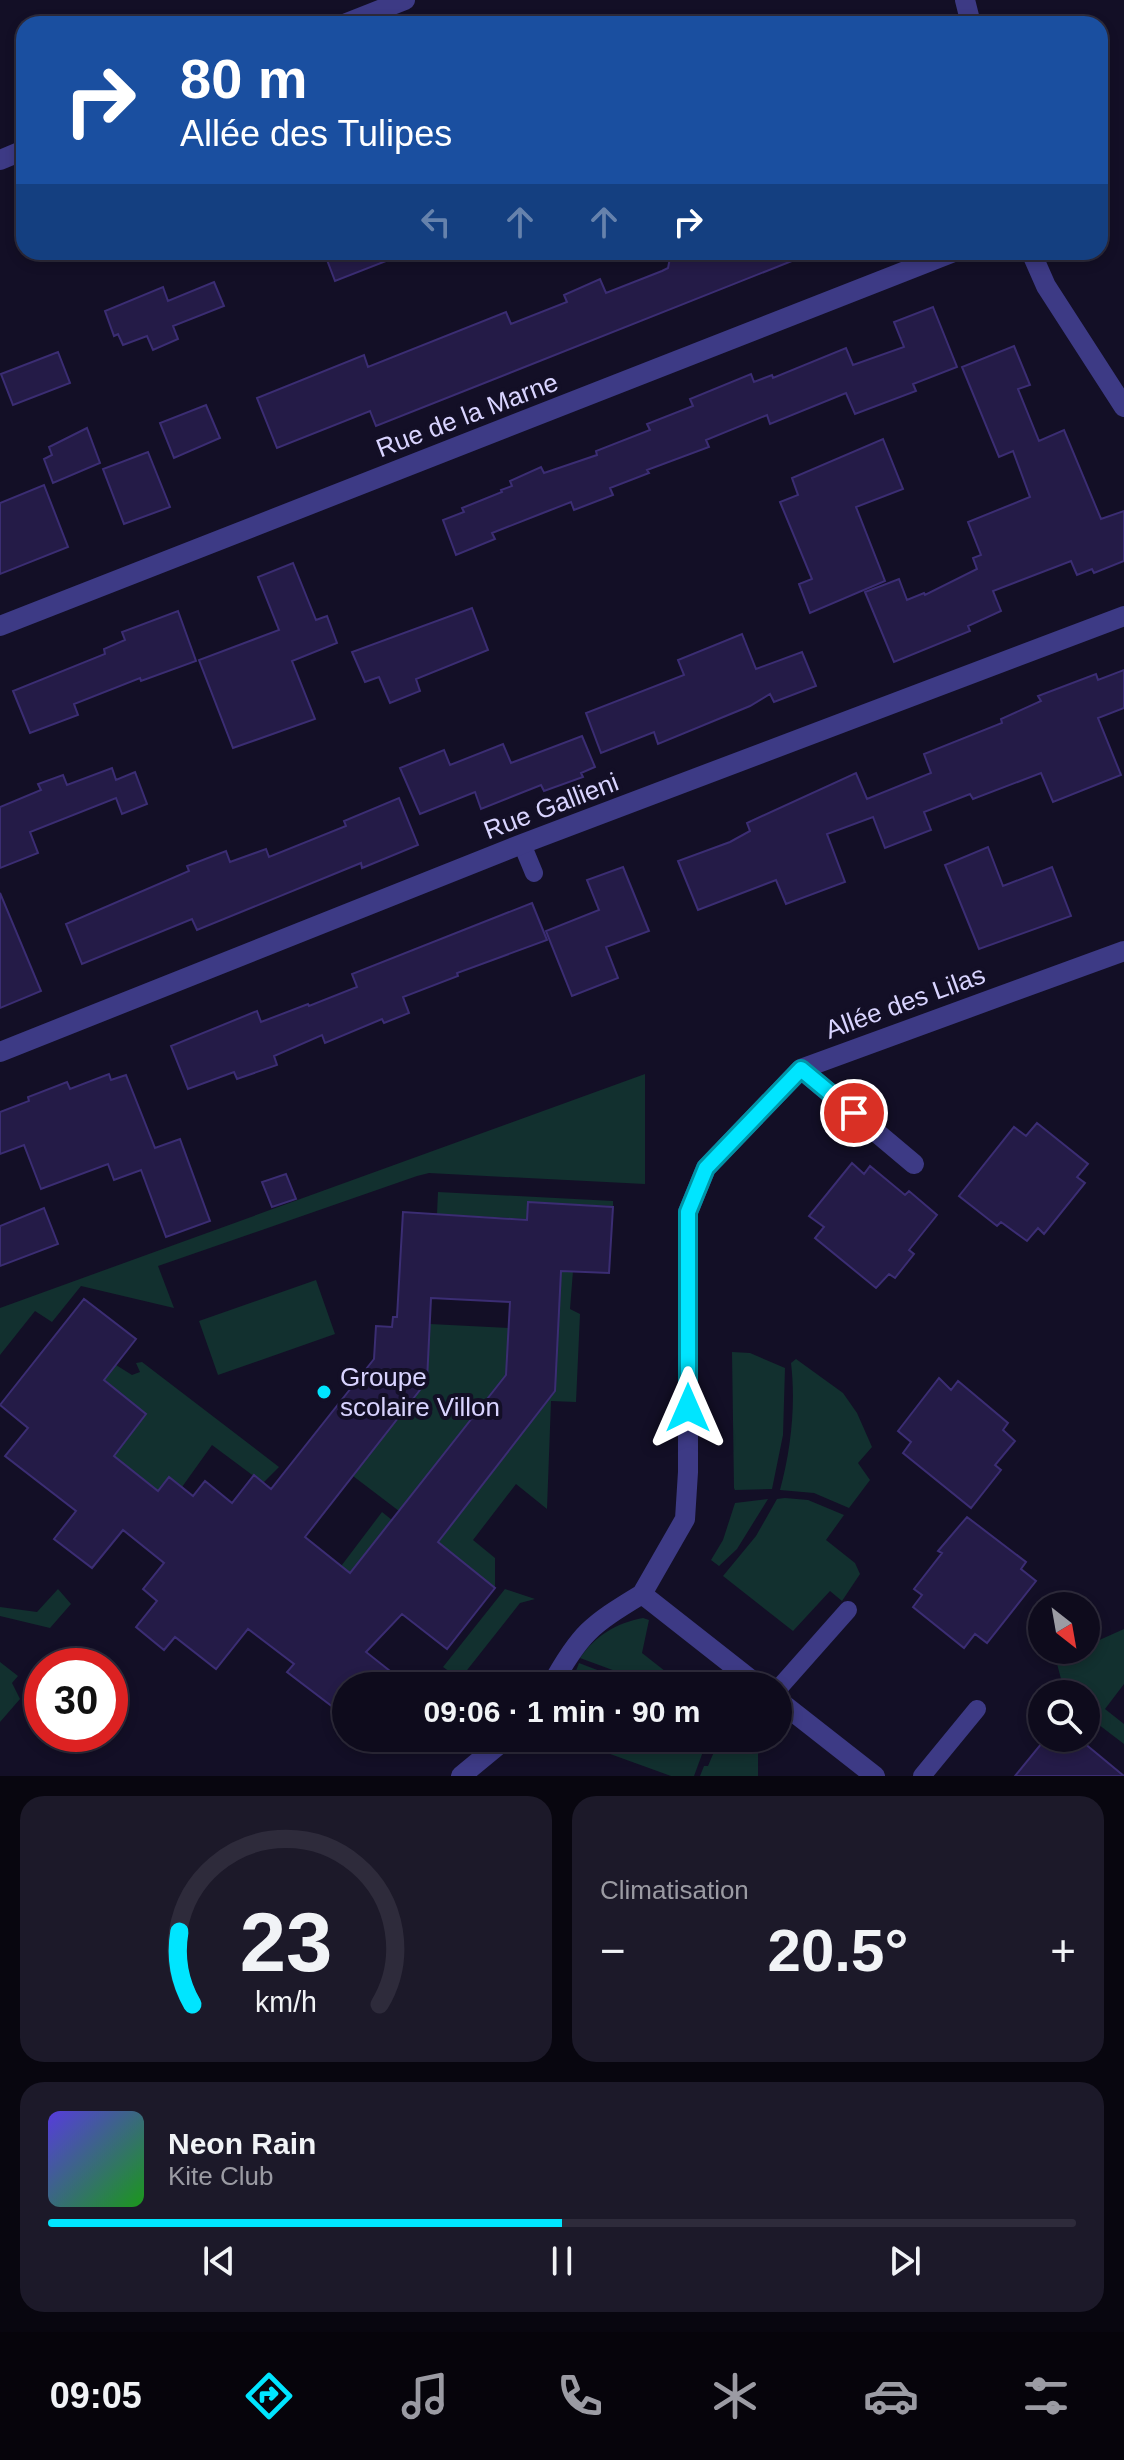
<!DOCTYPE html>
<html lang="fr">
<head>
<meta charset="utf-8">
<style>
	body { margin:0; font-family:Arial,sans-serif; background:#1c1929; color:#f1f3f6; height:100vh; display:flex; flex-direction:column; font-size:30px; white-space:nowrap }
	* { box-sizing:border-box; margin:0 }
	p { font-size:26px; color:#9b9ba3 }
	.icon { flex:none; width:44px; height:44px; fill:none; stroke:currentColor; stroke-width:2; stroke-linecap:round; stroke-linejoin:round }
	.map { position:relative; height:1776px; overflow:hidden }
	.sheet { display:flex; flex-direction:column; gap:20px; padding:20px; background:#08060f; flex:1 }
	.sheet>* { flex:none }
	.guide { position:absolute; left:16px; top:16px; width:1092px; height:244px; border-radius:24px; box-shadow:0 4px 12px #0003,0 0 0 2px #2e2b3b; background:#1a4fa0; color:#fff; overflow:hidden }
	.needle { width:52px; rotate:149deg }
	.fabs { position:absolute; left:1028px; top:1592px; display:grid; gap:16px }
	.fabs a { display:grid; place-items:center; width:72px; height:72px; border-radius:50%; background:#0e0b1c; box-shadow:0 4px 12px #0003,0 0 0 2px #2e2b3b; font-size:40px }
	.speed { position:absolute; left:24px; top:1648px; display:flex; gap:16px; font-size:40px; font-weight:700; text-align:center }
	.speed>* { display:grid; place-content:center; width:104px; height:104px; border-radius:50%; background:#0e0b1c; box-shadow:0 4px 12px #0003,0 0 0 2px #2e2b3b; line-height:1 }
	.speed .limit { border:12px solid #d22; background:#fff; color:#111 }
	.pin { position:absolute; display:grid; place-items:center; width:68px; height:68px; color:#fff; margin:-34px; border:4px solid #fff; border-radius:50%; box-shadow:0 2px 8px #0007 }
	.me { position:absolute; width:88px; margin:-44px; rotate:0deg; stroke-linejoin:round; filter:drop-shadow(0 0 6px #0008) }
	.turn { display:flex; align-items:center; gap:28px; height:168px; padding:0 32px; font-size:36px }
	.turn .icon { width:104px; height:104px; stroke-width:2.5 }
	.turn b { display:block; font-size:56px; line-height:68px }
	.lanes { display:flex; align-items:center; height:76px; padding:0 32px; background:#0003; justify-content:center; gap:40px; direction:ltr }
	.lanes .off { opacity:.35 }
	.big { font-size:60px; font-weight:600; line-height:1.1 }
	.sheet .tile { flex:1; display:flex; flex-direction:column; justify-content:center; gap:12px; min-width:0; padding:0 28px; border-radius:24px; background:#1c1929 }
	.sheet .dial { align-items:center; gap:0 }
	.dial svg { height:208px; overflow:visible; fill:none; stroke:#2e2b3b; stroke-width:7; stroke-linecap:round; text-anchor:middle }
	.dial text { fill:#f1f3f6; stroke:none }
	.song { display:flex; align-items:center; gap:24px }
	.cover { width:96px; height:96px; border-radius:12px; background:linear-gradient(135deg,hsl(250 70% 55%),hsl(120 70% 35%)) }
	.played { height:8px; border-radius:4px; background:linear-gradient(90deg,#00e5ff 50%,#2e2b3b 50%) }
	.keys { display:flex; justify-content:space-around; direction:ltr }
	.heat { display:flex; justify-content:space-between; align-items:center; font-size:44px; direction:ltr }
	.sheet .tiles { flex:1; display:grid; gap:20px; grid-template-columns:1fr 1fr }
	.tile:last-child { grid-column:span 2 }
	.trip { position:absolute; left:332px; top:1672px; width:460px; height:80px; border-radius:40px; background:#0e0b1c; box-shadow:0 4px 12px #0003,0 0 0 2px #2e2b3b; font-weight:600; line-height:80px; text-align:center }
	.menu { display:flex; height:128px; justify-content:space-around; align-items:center; background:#06040b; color:#9b9ba3 }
	.menu .icon { width:56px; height:56px }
	.menu .selected { color:#00e5ff }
	.menu b { font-size:36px; color:#f1f3f6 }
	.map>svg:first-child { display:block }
</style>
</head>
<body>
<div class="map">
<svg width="1124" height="1776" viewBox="0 0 1124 1776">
	<rect width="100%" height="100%" fill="#130f26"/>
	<path fill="#12302f" d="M645,1074V1184L429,1173L417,1176L158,1266L174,1308L81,1286L52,1322L35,1311L0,1355V1308Z
		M438,1192L613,1201V1206L529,1202L527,1219L437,1214Z
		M561,1270L573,1271L570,1309L580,1314L576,1402L551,1401L547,1509L516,1484L473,1540L495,1558V1588L438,1542L555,1391Z
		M316,1280L335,1334L218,1375L199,1321Z
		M430,1324L509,1328L506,1375L399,1511L353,1476L427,1381Z
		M732,1352L750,1353L785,1368L783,1435L772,1489L735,1490L734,1488Z
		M796,1359L843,1393L857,1413L872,1447L858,1463L870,1480L849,1508L814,1493L780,1490C791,1450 796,1404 791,1363Z
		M142,1362L279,1467L263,1483L212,1445L182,1487L169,1477L158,1491L114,1456L146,1414L104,1380L116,1365L132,1375L140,1372L136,1363Z
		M785,1498L808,1500L844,1515L826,1540L855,1563L860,1574L842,1601L830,1591L793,1631L723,1576L756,1536L777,1499Z
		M768,1499L737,1549L719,1566L711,1560L723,1540L735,1503Z
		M382,1512L392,1520L328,1601L320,1594Z
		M58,1589L71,1604L50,1628L0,1616V1607L37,1612Z
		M505,1589L535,1599L520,1603L460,1679L443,1667Z
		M643,1618L649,1620L642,1653L684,1686H656L580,1658C595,1636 616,1623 643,1618Z
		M1124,1629V1684L1105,1709L1124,1724V1744L1086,1715V1694H1065L1056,1660L1078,1650H1086V1646Z
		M0,1662L18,1676L12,1683L20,1699L0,1722Z
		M579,1663L639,1686H570Z
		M566,1738H708L694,1776H671Z
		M716,1738H751L758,1744V1776H700L704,1766H708L719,1740Z"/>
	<path fill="#241b47" stroke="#3b2d73" stroke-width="2" fill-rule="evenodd" d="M324,252H403L404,254L335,281Z
		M696,252L812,253L376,426L370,411L277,448L257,398L364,355L368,367L506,312L511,324L567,302L564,295L600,279L606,293L662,271L668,268L670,258Z
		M214,282L224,306L173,326L178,339L153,350L147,336L123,345L118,334L114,336L105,311L163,287L168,301Z
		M933,307L957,367L913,384L916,391L855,414L846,393L770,424L767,415L706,440L709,447L647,470L649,473L610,488L613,495L574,510L571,502L548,511L492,533L495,539L456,555L443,520L464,512L462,508L502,492L501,490L512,486L510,481L541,467L544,473L597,455L596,451L650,430L647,424L693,406L690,399L751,374L754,382L772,375L773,378L846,348L853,365L904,347L894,322Z
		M1014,346L1030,385L1018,389L1039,441L1064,430L1101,519L1124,511V561L1094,573L1092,569L1077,575L1071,561L993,591L1001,611L968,626L970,631L894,662L865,592L899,579L907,600L924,593L925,595L977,569L973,558L981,555L968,522L1030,497L1013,451L999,457L962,367Z
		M58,352L70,383L13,405L1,374Z
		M206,405L220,438L174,458L160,423Z
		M87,428L100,463L53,483L44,459L52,455L49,447Z
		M883,439L903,489L856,507L885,581L810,613L799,584L812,579L780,502L798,495L792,478Z
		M148,452L170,507L124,524L103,469Z
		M44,485L68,547L0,574V503Z
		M293,563L316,620L327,616L337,643L292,661L315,719L233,748L199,660L279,630L258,577Z
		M472,608L488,650L416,679L420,691L390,703L379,677L365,682L352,652Z
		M178,611L196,661L141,681L140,678L74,704L78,715L30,733L13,691L105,654L104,649L125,640L122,632Z
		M742,634L756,669L802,652L816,686L774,702L770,694L750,706L658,744L654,732L601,753L586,713L684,675L678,660Z
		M1124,670V708L1098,718L1121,775L1053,802L1041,773L973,799L970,794L924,812L931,830L885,848L873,817L827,834L845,882L786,904L776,880L698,910L678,861L730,842L750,831L747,823L856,773L867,799L931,773L924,754L1002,723L1001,719L1041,701L1038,696L1096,674L1098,680Z
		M582,736L595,767L581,773L583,777L544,791L541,785L481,809L475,792L420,814L400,768L444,750L450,765L503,744L511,763Z
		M112,768L116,780L135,772L147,804L122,814L116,798L30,832L38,853L0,868V807L41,790L38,784L63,775L67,785Z
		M399,798L418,845L362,868L361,863L197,930L192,919L82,964L66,924L189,871L187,866L226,851L230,862L266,849L269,857L346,826L344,821Z
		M988,847L1003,886L1052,867L1071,916L979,949L945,865Z
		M623,867L649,931L606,947L618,978L572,996L546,931L599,910L587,880Z
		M0,893L41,991L0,1008Z
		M532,903L547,940L457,973L458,976L403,997L409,1013L384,1023L382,1019L325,1043L322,1035L274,1056L277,1065L237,1079L234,1072L188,1089L171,1046L257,1011L261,1022L308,1004L309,1006L357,987L352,974Z
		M109,1074L111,1080L126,1075L155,1148L180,1139L210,1221L166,1237L141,1170L114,1180L108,1164L41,1189L24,1145L0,1154V1112L29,1101L28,1097L67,1082L70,1089Z
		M1037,1123L1088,1164L1077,1177L1085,1183L1044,1234L1038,1228L1027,1241L1001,1222L997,1226L959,1196L1014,1127L1026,1136Z
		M852,1163L864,1174L870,1166L905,1195L909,1191L937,1215L909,1250L914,1254L895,1278L889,1274L876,1288L815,1238L824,1227L809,1216Z
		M286,1174L296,1199L272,1207L262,1182Z
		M528,1202L613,1207L609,1273L561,1271L555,1391L438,1542L495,1588L447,1649L402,1614L366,1652L409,1686H346V1717L287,1672L294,1664L248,1629L216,1669L175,1637L164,1650L136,1627L157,1601L143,1589L164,1563L123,1530L92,1568L54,1539L76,1511L5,1456L28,1428L0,1405L84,1299L136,1339L104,1380L146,1414L114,1456L158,1491L169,1477L193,1496L205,1481L232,1503L254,1475L271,1489L374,1359L376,1326L392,1327L393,1317H397L403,1212L527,1220ZM431,1298L510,1302L506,1375L350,1573L305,1537L427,1381Z
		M44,1208L58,1244L0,1266V1226Z
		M939,1378L951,1390L958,1381L1008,1423L1003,1430L1015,1441L995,1465L1001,1470L971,1508L903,1453L911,1442L898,1431Z
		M967,1517L1026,1562L1021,1569L1036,1581L987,1643L975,1634L964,1648L913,1607L922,1595L914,1589L942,1553L938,1551Z
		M1046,1738H1078L1124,1776H1015Z"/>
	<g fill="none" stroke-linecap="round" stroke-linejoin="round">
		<path stroke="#3d3a85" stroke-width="18" d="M522,844L534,873
			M778,1689L848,1610
			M922,1776L977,1709"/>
		<path stroke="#3d3a85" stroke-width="20" d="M965,0L971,24
			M344,24L405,0
			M0,160L24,150
			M1031,252L1046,286L1124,407
			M0,626L954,252
			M0,1052L522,844L1124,616
			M801,1069L914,1164
			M551,1686C580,1633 591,1625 642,1594
			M759,1686L642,1594L685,1519L688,1472V1212L706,1168L801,1069L1124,951
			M778,1700L875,1776
			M461,1776L507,1738"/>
	</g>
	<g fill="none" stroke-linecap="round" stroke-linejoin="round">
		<g stroke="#0095a6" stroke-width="20">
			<path id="route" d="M688,1408V1212L706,1168L801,1069L854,1113"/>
		</g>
		<use href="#route" stroke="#00e5ff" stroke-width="14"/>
	</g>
	<circle fill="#00e5ff" stroke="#130f26" stroke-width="3" cx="324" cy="1392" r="8"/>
	<g text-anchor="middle" stroke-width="8" stroke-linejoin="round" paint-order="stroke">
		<g font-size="26" fill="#d9d4ff" stroke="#130f26">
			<text transform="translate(467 415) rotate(-21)" y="9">Rue de la Marne</text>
			<text transform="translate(551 806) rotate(-21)" y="9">Rue Gallieni</text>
			<text transform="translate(905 1002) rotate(-20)" y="9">Allée des Lilas</text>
		</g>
		<g font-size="26" fill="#d9d4ff" stroke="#130f26" text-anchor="start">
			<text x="340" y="1386">Groupe<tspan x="340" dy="30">scolaire Villon</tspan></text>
		</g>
	</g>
</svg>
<div class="fabs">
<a><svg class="needle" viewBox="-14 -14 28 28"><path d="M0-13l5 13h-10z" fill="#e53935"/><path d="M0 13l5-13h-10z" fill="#9b9ba3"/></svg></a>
<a><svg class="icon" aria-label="search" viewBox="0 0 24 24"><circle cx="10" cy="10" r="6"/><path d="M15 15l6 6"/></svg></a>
</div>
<div class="speed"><div class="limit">30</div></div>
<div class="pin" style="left:854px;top:1113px;background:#d93025"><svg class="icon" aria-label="arrive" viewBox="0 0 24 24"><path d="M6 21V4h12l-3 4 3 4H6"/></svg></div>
<svg class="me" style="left:688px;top:1408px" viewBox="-20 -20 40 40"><path d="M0-17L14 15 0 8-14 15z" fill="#00e5ff" stroke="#fff" stroke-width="4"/></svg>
<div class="trip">09:06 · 1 min · 90 m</div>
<div class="guide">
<div class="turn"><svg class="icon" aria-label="right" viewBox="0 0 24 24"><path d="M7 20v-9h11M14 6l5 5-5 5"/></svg><div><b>80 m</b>Allée des Tulipes</div></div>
<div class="lanes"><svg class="icon off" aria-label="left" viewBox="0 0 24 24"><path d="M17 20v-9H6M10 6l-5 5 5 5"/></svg><svg class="icon off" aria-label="ahead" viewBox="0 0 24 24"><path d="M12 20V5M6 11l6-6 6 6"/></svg><svg class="icon off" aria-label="ahead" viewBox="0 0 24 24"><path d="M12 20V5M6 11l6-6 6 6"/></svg><svg class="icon" aria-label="right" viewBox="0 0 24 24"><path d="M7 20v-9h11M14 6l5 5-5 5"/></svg></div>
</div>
</div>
<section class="sheet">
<div class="tiles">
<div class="tile dial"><svg viewBox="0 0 100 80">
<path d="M14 69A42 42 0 1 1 86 69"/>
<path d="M14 69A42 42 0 0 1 9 41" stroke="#00e5ff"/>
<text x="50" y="56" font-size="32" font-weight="700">23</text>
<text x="50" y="72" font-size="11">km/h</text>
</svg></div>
<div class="tile"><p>Climatisation</p>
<div class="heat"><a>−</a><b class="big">20.5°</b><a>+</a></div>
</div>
<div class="tile">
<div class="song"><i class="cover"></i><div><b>Neon Rain</b><p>Kite Club</p></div></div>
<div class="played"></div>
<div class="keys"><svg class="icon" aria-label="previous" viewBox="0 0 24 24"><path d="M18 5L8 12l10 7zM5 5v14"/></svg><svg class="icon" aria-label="pause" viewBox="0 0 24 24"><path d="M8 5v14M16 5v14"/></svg><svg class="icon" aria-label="next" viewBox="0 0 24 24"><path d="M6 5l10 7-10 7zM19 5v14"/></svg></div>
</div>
</div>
</section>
<nav class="menu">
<b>09:05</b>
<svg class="icon selected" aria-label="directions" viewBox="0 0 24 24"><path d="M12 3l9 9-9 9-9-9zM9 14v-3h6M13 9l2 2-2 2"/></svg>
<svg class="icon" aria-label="music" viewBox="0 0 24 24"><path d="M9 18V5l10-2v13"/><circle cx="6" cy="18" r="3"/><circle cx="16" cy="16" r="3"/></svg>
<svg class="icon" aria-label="phone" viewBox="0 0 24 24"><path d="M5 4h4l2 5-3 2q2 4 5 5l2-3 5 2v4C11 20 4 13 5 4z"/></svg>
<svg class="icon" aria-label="climate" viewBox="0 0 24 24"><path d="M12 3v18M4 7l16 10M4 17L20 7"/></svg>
<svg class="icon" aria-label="car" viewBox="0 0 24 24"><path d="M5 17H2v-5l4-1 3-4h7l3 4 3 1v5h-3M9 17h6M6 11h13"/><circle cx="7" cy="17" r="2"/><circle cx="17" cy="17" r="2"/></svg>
<svg class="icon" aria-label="filters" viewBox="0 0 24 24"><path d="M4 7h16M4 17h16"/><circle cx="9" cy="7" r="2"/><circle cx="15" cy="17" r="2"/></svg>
</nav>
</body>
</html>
